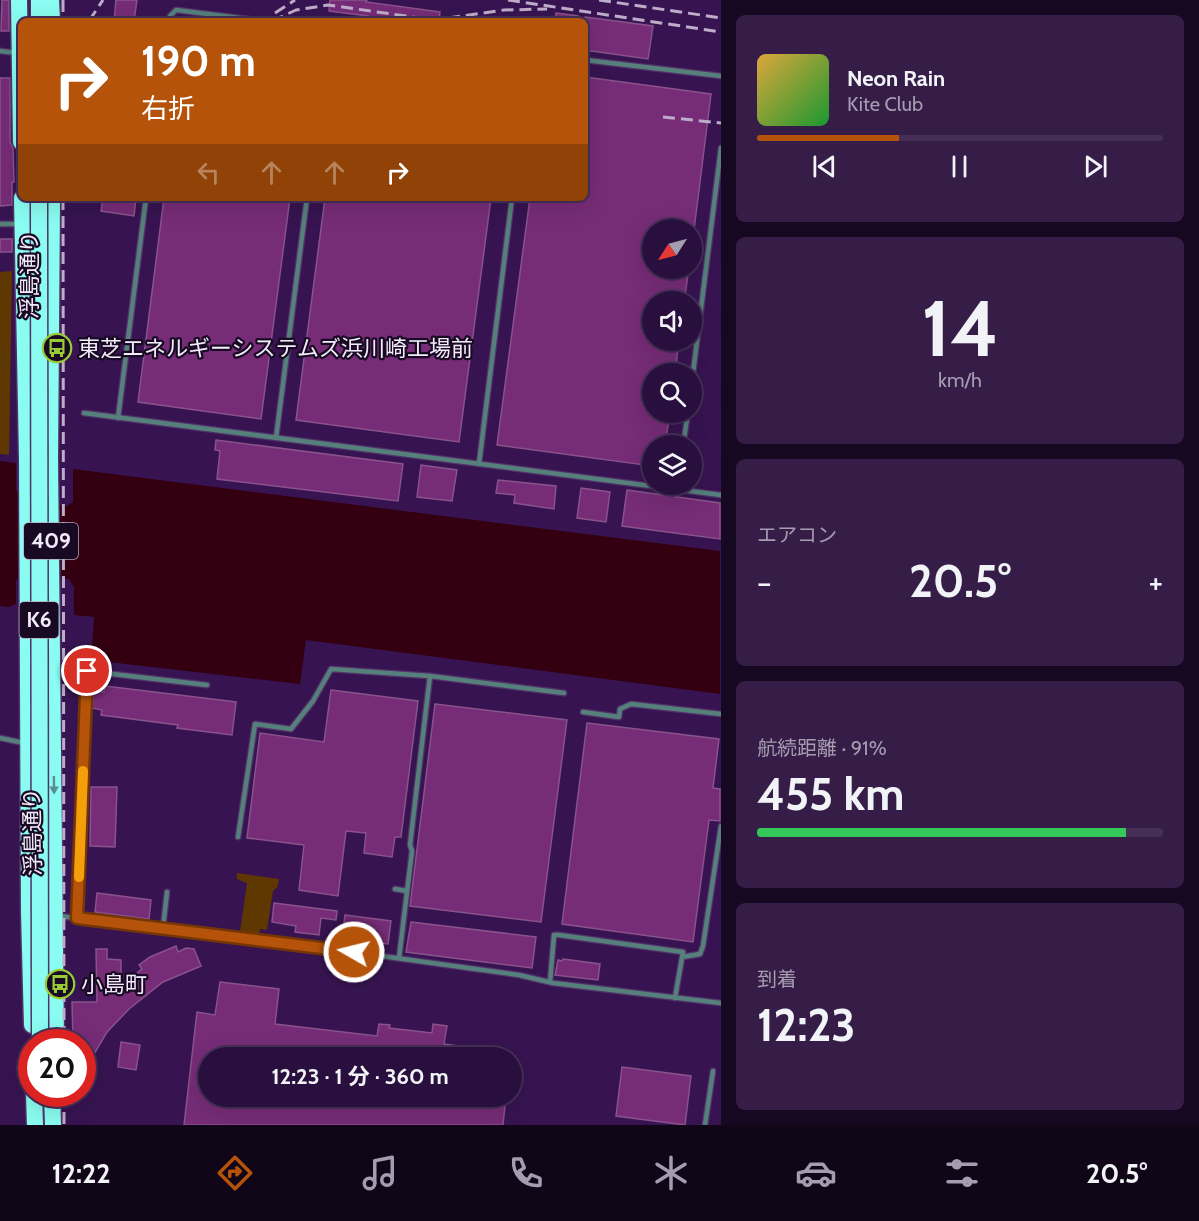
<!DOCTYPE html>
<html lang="ja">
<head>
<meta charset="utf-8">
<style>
	body { margin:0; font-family:Cabin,"Noto Sans JP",sans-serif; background:#351d48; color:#f1f3f6; height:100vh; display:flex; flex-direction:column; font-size:22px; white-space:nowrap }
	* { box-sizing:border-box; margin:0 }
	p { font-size:20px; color:#a59cb0 }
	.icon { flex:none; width:33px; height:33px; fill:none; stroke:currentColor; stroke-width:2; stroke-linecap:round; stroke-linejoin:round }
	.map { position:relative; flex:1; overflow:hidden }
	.details { display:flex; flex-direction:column; gap:15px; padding:15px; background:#170822; width:478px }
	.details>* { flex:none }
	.top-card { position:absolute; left:18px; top:18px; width:570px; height:183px; border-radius:9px; box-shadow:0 6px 24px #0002,0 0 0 2px #452f57; background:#b45309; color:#fff; overflow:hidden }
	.needle { width:39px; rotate:234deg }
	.buttons { position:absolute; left:642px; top:219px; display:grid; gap:12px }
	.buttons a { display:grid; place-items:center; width:60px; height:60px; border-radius:50%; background:#290f3d; box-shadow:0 6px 24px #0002,0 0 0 2px #452f57; font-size:30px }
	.speed { position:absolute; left:18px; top:1029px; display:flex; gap:12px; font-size:30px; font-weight:700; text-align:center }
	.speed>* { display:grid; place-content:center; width:78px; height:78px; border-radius:50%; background:#290f3d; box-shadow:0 6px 24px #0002,0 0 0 2px #452f57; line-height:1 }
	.speed .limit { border:9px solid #d22; background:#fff; color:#111 }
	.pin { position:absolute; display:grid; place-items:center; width:51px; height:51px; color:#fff; margin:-26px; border:3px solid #fff; border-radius:50%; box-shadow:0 2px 6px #0007 }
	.me { position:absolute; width:66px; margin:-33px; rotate:278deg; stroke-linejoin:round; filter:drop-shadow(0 0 4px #0008) }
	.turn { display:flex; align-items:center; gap:21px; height:126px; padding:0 24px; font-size:27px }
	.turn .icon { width:78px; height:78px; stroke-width:2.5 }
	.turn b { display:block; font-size:42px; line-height:51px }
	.lanes { display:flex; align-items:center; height:57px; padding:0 24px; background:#0003; justify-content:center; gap:30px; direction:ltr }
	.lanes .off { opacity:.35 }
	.big { font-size:45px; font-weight:700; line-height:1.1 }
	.details .widget { flex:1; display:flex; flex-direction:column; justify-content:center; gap:9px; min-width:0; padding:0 21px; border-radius:9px; background:#351d48 }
	.details .dial { align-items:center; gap:0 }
	.dial b { font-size:78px; line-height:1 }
	.song { display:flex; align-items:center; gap:18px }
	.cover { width:72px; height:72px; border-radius:9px; background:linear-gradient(135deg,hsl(40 70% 55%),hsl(130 70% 35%)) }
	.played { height:6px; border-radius:3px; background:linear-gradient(90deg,#b45309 35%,#452f57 35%) }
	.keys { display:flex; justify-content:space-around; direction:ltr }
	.heat { display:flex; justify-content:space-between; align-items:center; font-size:33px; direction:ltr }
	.charge { height:9px; border-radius:4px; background:linear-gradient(90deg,#34c759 91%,#452f57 0) }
	.trip { position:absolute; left:198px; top:1047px; width:324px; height:60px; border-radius:30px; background:#290f3d; box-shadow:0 6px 24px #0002,0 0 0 2px #452f57; font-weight:700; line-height:60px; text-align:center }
	.tab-bar { display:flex; height:96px; justify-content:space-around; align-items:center; background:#100618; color:#a59cb0 }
	.tab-bar .icon { width:42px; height:42px }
	.tab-bar .selected { color:#b45309 }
	.tab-bar b { font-size:27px; color:#f1f3f6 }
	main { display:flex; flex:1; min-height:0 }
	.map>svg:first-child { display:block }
</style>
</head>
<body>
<main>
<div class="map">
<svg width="721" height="1125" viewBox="0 0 721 1125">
	<rect width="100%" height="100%" fill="#371451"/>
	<path fill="#5e3701" d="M12,271L9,455L0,454V272Z
		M237,873L279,879L278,886L273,891L267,930L260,929L259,935L240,932L247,883L237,879Z"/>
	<path fill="#340011" d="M0,461L16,463V489L21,499L67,506L73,502V469L720,551V694L306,640L300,684L91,660L94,617L74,615V587L69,579L22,576L16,580V604L9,607L0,606Z"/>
	<path fill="#762c77" stroke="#89528a" stroke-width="1.5" d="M2,0H9V31H1Z
		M116,0H137L134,21H114Z
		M330,0H367L366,2L440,12L439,21H367L368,16L329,11Z
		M556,13L578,16L577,21H555Z
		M585,17L653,26L648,59L585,50Z
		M585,77L711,94L694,230H652V268H689L684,302H652V340H679L675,374H652V412H670L665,446H652V466L497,445L530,198H585Z
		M0,78H10V142L13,148L14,182H12V205L0,206Z
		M103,198H136L134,216L101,211Z
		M164,198H290L261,419L138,402Z
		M325,198H491L459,442L296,420Z
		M0,239H12V252H0Z
		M216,440L403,464L398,501L217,479L220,451L215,450Z
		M421,465L457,470L452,501L417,497Z
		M498,480L556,486L554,509L514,503L515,495L496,493Z
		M581,488L610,492L606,522L577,518Z
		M627,490L720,503V539L622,526Z
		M105,686L236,702L232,735L177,728L178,725L101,715L102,710L92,708L94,690L104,692Z
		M331,690L418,701L401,837H395L392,857L364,853L366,833L346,831L338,896L299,890L304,845L247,838L260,733L324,742Z
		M435,704L567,720L541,922L410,906Z
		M587,723L719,739L713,788L720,789V821L709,820L693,942L562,924Z
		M91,787H117L115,847L90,846Z
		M97,893L151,900L149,919L95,912Z
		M274,903L337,911L336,920L321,918L319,935L295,932L296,926L272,922Z
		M345,915L391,921L388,944L342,938Z
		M411,922L536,937L532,968L406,952Z
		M176,946L178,952L186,948L194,949L201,966L163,982L129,1009L107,1032L90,1061H82V1042H73L72,1002H97L96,949H107V959L121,960V985L142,969L139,965L150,957Z
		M563,959L600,964L598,980L555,975L558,960L562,961Z
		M220,982L279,989L275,1024L377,1036L379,1024L390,1025L389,1028L432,1033L433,1024L447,1026L444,1044L508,1053L507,1058H463L411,1051L410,1058H208V1096H506L503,1125H184L197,1012L215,1015Z
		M121,1042L140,1045L136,1070L118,1067Z
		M622,1067L691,1076L685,1125L616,1116Z"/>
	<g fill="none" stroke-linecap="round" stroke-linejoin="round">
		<g stroke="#513269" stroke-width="7">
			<path id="lane" d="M170,21V16L176,10L264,21
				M0,51L17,53
				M585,60L721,76
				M0,224H18
				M692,381L721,148
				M84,413L721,495
				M118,418L146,198
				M276,438L307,198
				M683,446L688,412
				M479,464L512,198
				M430,676L564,693
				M583,712L619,717L620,709L631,704L721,714
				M0,738L24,743
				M238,837L255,724L291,729L313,701L331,669L430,676L410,845L412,851L399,958
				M395,889L407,891
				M59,916L331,949L519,975L553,983L721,1003
				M77,918L87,671L207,685
				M163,928L167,892
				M682,957L700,954L703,946L721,826
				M550,982L554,935H559L683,952L675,998
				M705,1125L713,1071"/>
		</g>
		<g stroke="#513269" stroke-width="19">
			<path id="highway" d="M19,0L21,142
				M39,0V21
				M51,0L52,21
				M22,198L27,458L29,912L32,1025
				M52,198L50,461L56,1042
				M34,1094L35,1125
				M52,1094L53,1125"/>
		</g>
		<use href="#lane" stroke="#55807b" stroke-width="4.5"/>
		<use href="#highway" stroke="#8afcf1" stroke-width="16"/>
		<path stroke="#bdadca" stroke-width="3" stroke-dasharray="12 6" stroke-linecap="butt" d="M63,0V21
			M508,0L721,32
			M599,0L721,18
			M275,13L295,0
			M89,21L103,0
			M272,21L296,10L328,5L434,20L504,10L547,9
			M663,117L721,123
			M63,198L64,1042
			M64,1094V1125"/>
		<g stroke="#513269" stroke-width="19" stroke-linecap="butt">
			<path id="highway-bridge" d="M39,198L40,1042"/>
		</g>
		<use href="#highway-bridge" stroke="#8afcf1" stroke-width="16"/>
	</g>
	<defs><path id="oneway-solid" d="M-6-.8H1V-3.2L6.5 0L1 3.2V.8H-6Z" transform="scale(1.5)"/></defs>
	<use fill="#578f94" href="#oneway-solid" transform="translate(54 785) rotate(89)"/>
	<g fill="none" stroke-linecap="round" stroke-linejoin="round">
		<g stroke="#753606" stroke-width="15">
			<path id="route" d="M87,671L77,918L354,952"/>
		</g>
		<use href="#route" stroke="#b45309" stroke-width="10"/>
		<path stroke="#f59e0b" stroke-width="10" d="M79,877L83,771"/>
	</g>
	<defs>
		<g id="bus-ring" transform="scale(1.5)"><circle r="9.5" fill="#180a23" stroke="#98cb36" stroke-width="1.5"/><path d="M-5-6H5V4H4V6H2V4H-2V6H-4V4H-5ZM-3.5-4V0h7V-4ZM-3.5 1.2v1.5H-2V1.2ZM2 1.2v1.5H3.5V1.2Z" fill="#98cb36"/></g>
	</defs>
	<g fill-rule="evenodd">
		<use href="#bus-ring" x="57" y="348"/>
		<use href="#bus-ring" x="60" y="984"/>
	</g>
	<g text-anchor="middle" stroke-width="4.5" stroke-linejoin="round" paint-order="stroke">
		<g fill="#180a23" stroke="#b1a8ba" stroke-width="1.5">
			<rect x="24" y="523" width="54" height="36" rx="4.5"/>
			<rect x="19.5" y="602" width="39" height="36" rx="4.5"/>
		</g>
		<g font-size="21" font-weight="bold" fill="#f3ebfb">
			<text x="51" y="548">409</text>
			<text x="39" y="627">K6</text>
		</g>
		<g font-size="22" fill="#f3ebfb" stroke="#180a23">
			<text transform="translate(29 275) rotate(-90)" y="8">浮島通り</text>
			<text transform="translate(32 832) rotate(-91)" y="8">浮島通り</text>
		</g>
		<g font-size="22" fill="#f3ebfb" stroke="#180a23" text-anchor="start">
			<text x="78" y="356">東芝エネルギーシステムズ浜川崎工場前</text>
			<text x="81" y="992">小島町</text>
		</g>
	</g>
</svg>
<div class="buttons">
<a><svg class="needle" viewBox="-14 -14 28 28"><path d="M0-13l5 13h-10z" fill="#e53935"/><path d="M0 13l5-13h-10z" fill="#a59cb0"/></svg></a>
<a><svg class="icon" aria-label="sound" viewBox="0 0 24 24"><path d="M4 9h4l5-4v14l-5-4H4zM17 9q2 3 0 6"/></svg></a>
<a><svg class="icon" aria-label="search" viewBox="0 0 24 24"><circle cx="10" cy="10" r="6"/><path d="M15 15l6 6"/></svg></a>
<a><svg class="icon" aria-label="layers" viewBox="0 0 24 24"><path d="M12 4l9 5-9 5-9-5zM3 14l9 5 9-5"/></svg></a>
</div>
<div class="speed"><div class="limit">20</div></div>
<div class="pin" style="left:87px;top:671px;background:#d93025"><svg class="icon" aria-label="arrive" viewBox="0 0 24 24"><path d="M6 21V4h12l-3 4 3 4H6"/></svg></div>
<svg class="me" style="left:354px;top:952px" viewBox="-20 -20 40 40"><circle r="17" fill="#b45309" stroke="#fff" stroke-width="3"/><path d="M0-11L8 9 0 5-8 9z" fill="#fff"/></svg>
<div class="trip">12:23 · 1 分 · 360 m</div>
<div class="top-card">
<div class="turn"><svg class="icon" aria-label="right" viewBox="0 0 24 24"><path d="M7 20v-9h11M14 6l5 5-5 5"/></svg><div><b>190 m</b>右折</div></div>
<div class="lanes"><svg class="icon off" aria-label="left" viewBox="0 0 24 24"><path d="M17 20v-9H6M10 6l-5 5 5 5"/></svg><svg class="icon off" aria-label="ahead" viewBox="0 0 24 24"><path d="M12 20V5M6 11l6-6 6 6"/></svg><svg class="icon off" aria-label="ahead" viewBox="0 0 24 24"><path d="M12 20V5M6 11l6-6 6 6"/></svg><svg class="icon" aria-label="right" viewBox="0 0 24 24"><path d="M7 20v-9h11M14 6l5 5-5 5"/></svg></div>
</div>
</div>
<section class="details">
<div class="widget">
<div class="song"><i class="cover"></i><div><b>Neon Rain</b><p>Kite Club</p></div></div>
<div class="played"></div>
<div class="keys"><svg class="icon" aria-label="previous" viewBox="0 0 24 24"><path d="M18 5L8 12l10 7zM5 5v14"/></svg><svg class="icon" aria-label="pause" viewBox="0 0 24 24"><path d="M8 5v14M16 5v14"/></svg><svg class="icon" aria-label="next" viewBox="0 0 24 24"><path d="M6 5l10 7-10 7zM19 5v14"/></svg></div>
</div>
<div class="widget dial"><b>14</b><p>km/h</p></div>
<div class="widget"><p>エアコン</p>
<div class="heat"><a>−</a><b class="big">20.5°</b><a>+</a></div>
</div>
<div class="widget"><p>航続距離 · 91%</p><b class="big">455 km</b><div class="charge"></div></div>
<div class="widget"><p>到着</p><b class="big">12:23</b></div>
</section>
</main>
<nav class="tab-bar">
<b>12:22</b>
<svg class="icon selected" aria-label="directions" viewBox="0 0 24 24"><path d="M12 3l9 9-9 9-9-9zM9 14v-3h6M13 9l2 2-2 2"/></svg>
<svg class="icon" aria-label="music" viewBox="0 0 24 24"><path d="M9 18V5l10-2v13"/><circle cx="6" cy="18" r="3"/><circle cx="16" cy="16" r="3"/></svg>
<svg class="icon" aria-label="phone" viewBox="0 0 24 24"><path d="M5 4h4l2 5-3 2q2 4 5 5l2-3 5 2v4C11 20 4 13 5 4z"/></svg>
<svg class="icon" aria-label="climate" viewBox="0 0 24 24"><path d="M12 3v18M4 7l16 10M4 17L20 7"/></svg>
<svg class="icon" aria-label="car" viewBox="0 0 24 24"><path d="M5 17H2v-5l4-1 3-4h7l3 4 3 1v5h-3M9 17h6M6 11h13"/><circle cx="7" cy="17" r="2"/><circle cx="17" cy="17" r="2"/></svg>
<svg class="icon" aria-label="filters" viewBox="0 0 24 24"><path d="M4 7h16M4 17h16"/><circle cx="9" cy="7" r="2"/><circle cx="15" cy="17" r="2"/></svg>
<b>20.5°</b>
</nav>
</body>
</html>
